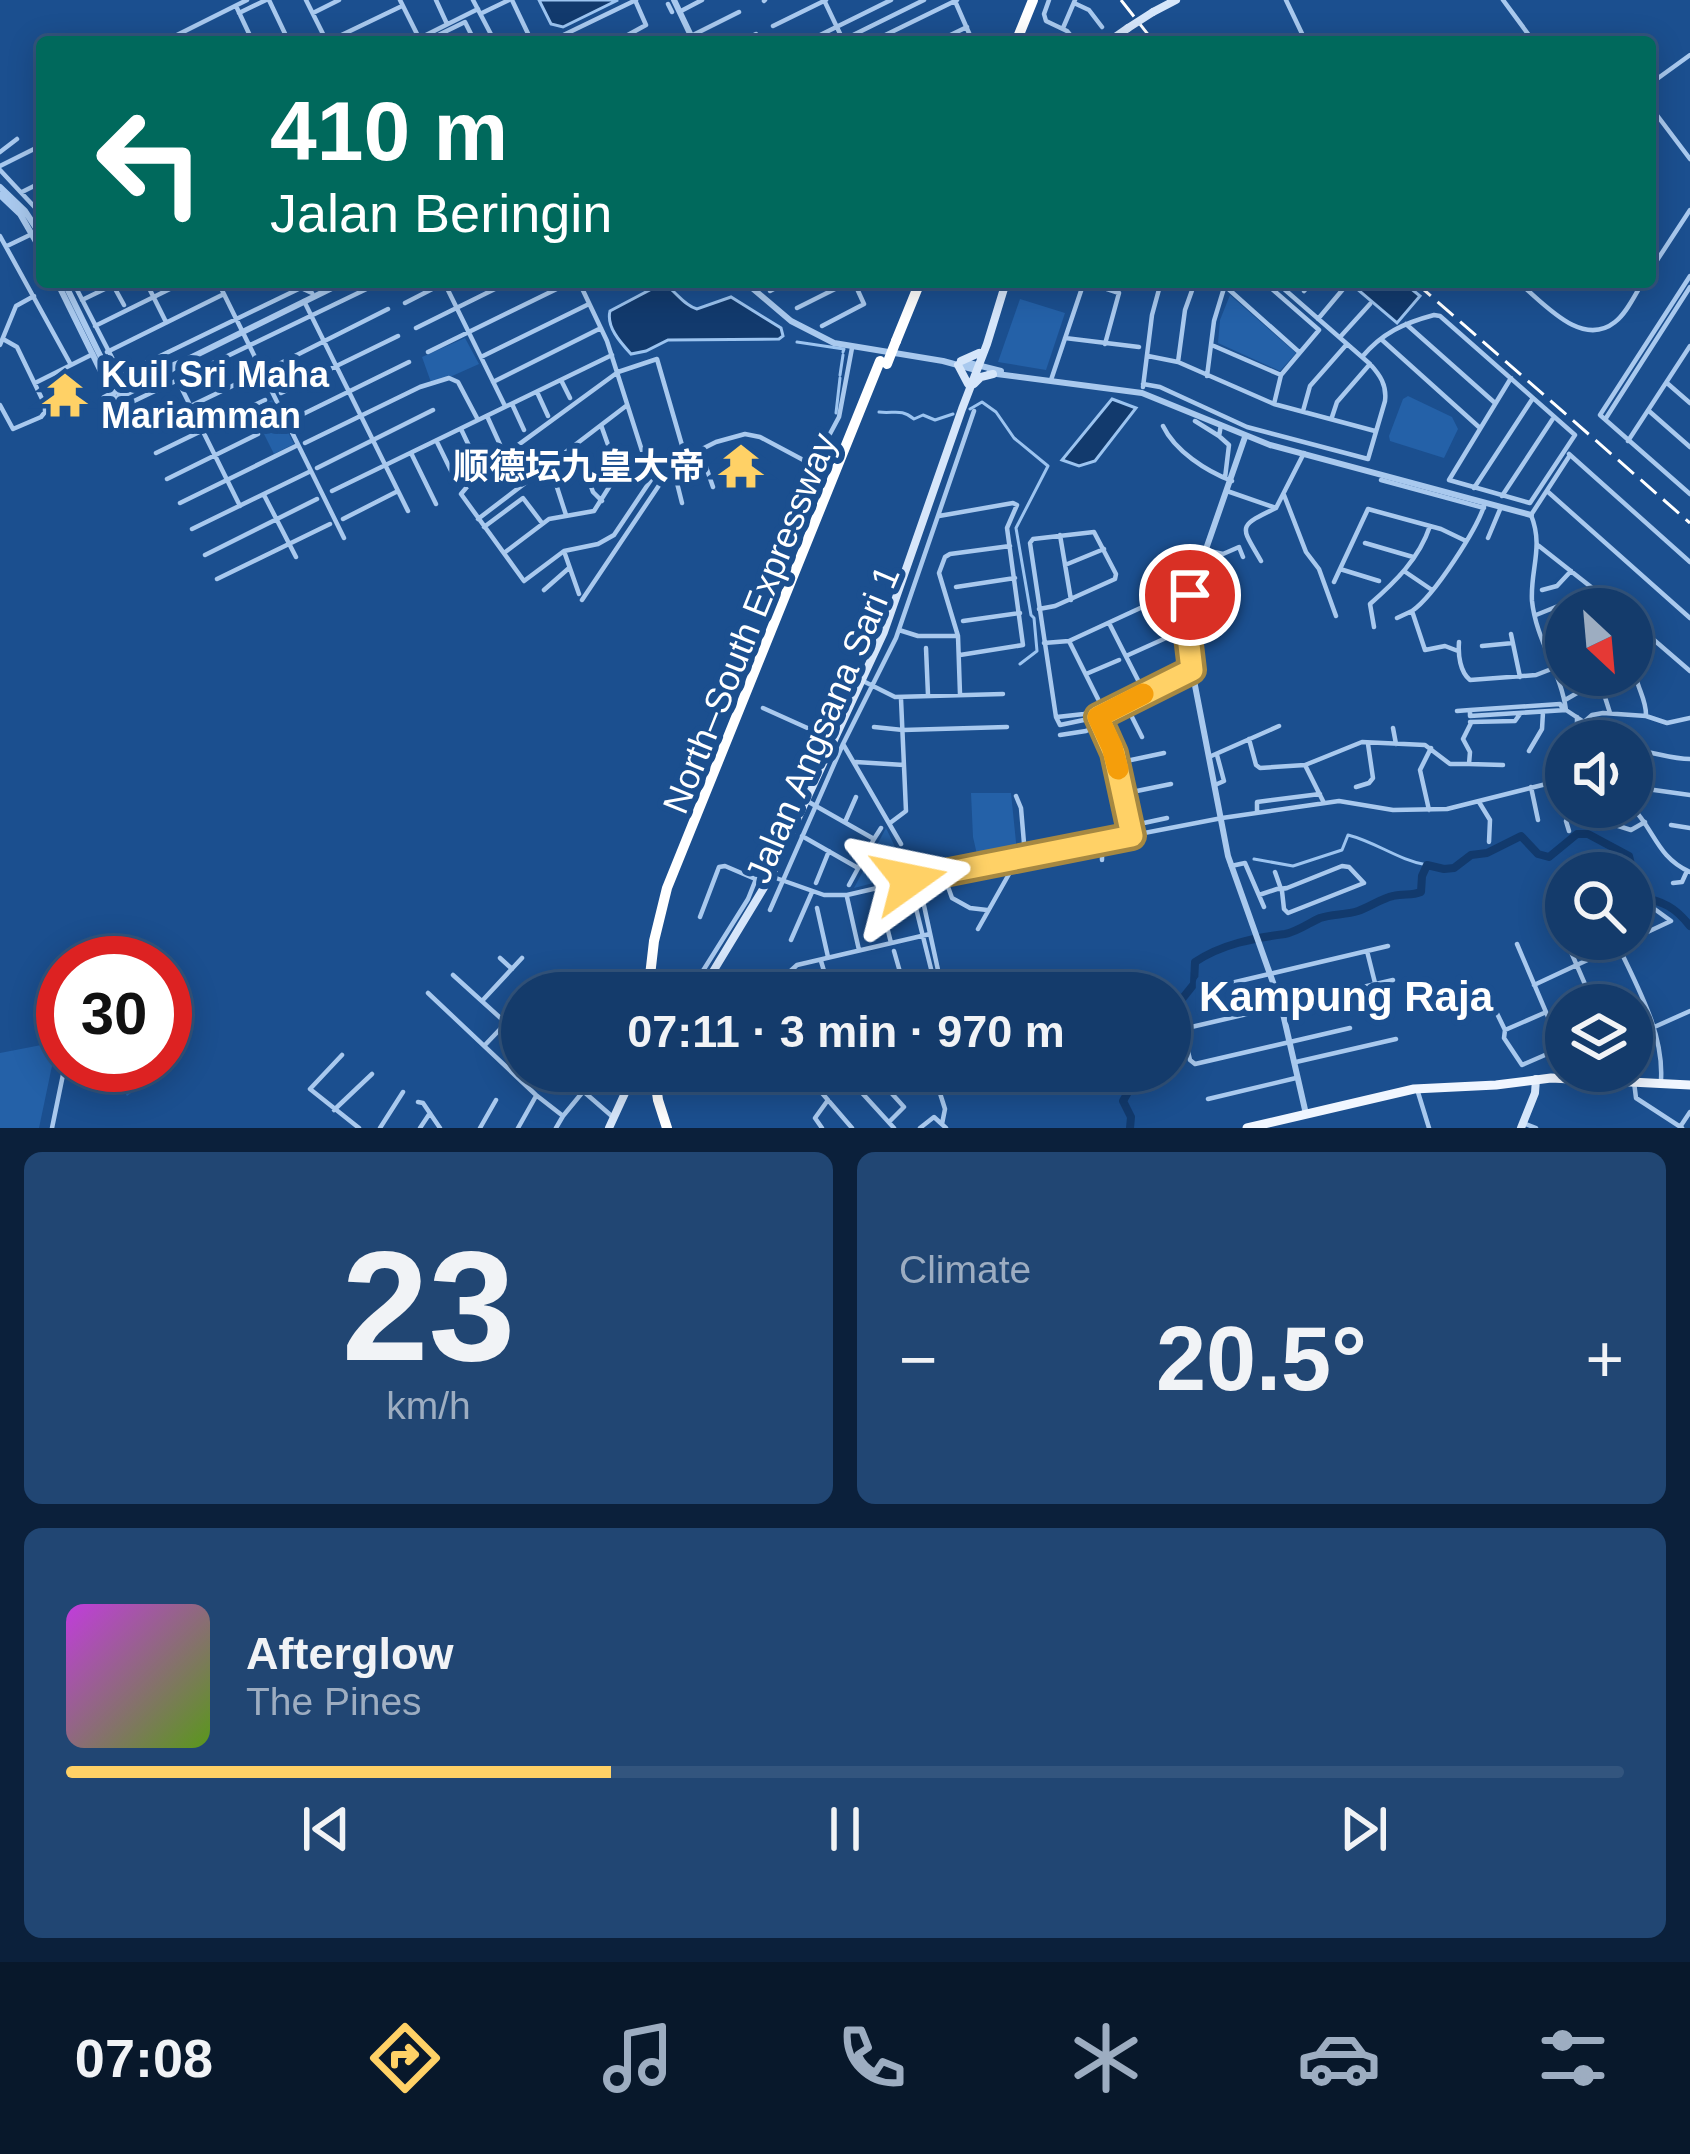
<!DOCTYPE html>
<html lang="en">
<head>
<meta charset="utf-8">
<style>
	body { margin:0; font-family:Arial,"Noto Sans SC",sans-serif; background:#214673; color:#f1f3f6; height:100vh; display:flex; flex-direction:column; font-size:45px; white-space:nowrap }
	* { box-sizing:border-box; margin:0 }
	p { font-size:39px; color:#9dadc1 }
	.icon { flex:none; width:66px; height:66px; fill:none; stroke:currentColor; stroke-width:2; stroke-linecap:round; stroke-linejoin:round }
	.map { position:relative; height:1128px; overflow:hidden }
	.sheet { display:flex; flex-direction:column; gap:24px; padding:24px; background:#0b203b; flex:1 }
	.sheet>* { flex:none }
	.banner { position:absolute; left:36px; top:36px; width:1620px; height:252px; border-radius:12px; box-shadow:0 6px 30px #0003,0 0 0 3px #33557e; background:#00695c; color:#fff; overflow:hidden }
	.needle { width:78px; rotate:154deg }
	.buttons { position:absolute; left:1545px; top:588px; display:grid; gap:24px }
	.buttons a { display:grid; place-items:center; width:108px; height:108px; border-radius:50%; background:#143b6b; box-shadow:0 6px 30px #0003,0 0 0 3px #33557e; font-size:60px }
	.speed { position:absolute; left:36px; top:936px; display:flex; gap:24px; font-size:60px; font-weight:700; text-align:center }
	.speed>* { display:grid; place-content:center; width:156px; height:156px; border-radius:50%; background:#143b6b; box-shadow:0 6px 30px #0003,0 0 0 3px #33557e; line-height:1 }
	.speed .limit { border:18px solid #d22; background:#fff; color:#111 }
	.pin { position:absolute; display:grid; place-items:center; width:102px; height:102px; color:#fff; margin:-51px; border:6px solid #fff; border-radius:50%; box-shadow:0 3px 12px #0007 }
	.me { position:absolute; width:132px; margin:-66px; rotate:78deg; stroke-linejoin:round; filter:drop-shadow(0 0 9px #0008) }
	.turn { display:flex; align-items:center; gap:42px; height:252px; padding:0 36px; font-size:54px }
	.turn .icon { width:156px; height:156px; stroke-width:2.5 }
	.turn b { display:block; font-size:84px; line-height:102px }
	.big { font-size:90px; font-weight:700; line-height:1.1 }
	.sheet .widget { flex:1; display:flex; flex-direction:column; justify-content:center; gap:18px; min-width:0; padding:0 42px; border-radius:18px; background:#214673 }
	.sheet .dial { align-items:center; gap:0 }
	.dial b { font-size:156px; line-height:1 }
	.song { display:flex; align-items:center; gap:36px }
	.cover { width:144px; height:144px; border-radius:18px; background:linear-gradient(135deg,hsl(290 70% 55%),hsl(90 70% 35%)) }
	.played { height:12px; border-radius:6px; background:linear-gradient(90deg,#ffd166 35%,#33557e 35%) }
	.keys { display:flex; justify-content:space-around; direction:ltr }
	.heat { display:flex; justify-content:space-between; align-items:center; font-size:66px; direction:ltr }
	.sheet .tiles { flex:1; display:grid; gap:24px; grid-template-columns:1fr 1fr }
	.widget:last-child { grid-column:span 2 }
	.trip { position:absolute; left:501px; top:972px; width:690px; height:120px; border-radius:60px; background:#143b6b; box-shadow:0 6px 30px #0003,0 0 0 3px #33557e; font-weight:700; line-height:120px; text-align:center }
	.dock { display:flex; height:192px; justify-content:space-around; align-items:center; background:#08182b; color:#9dadc1 }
	.dock .icon { width:84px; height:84px }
	.dock .selected { color:#ffd166 }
	.dock b { font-size:54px; color:#f1f3f6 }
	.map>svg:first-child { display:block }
</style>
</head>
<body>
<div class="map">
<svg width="1690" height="1128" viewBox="0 0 1690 1128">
	<rect width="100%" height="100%" fill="#1b4f8f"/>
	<path fill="#2461a8" d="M1230,295L1296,353L1280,371L1218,343L1220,320Z
		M1020,299L1065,313L1046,370L998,362Z
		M465,338L479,364L432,385L422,357Z
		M1408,396L1452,417L1458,429L1444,458L1390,441L1389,436L1403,399Z
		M272,400L294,444L274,454L252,410Z
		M971,793H1011L1017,852L978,859L973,837Z
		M886,828L908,874L854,888Z
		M57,1042L39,1128H0V1053Z
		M96,1065H150L151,1078L127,1096C121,1083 110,1080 105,1067L95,1068Z"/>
	<path fill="#123a6d" stroke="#9cc4f0" stroke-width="3" d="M539,0H618L563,27L551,24Z
		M1364,282H1403L1420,296L1397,323L1357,289Z
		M663,283C675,290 683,305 697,309L731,297L781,328L783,336L779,339L668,340L646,351L631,354C621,343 606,327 610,311Z
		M1112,399L1136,408L1095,461L1079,466L1062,460Z"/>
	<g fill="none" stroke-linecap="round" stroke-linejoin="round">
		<path stroke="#9cc4f0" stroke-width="3" d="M797,342L844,349L843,352
			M840,375L843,355
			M970,409L982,402L996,412L1014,438L1048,466L1016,528L1031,615L1034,618L1037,651L1020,664
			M879,412C894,414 901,408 914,419L923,415L935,420L953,414
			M836,413L840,378
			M1254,859L1293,866L1342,850L1348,835C1376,842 1398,860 1427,865"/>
		<path stroke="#123a6d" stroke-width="8" d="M1170,1014L1194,984L1195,962C1222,944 1254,938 1285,934C1297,932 1309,923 1320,918C1332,914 1346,915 1358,911C1370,907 1382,898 1393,896C1404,893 1411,896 1421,892L1422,876L1427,865L1444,869L1454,868L1471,855L1487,853L1521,836L1538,854L1549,857L1577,834H1588L1629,856L1639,897C1663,901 1675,907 1690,926
			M1130,1128L1131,1117L1123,1101L1140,1071"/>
		<path stroke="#a9c9ee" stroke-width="4.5" d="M269,0L289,42
			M306,0L327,42
			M400,0L417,34L406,42
			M436,0L447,24
			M473,0L495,42
			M512,0L532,42
			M824,0L844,42
			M1049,0L1044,14L1046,21L1067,31L1076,42
			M1286,0L1306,42
			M1503,0L1534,42
			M764,1L765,0
			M955,1L972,40
			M1074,3L1089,10L1102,27
			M668,4L672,12
			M236,6L253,42
			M681,11L702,0
			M239,13L266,0
			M313,13L339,0
			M482,13L509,0
			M773,26L826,0
			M1063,28L1075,0
			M417,36L422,37L478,9
			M691,36L739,12
			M163,42L247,0
			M327,42L402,6
			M424,42L465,22L475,42
			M549,42L636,0
			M615,42L646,25L635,0
			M740,42L756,34
			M806,42L891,0
			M839,42L924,0
			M871,42L957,0
			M936,42L967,27
			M1650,84L1690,55
			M1650,106L1690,159
			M0,152L17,139
			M0,166L42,145
			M0,170L42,215
			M22,192L42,182
			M0,236L71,365
			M7,246L34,233
			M1650,271L1690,210
			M1690,276L1600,415L1690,494
			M73,282L121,375L313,282
			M146,282L166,322
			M218,282L344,538
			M444,282L505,406
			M579,282L607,341L651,479
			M1086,282L1119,293L1105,344
			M1217,282L1225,286L1299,352
			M1264,282L1319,330L1281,375L1274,404
			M1518,282C1543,302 1581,349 1615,322C1627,313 1635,294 1643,282
			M301,288L312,293
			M770,291L787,282
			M1304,291L1312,282
			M82,300L113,285L124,305
			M304,301L408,511
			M405,303L442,284
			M797,308L849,282
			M1318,319L1349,282
			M1406,324L1495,403
			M95,326L184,282
			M822,326L864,304L854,282
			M416,328L509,282
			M1341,336L1370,304
			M1065,338L1139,347
			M1381,339L1480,428
			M0,345L16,306L34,296
			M1214,346L1281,375
			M107,352L224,294
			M428,352L571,282
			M1148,356L1178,362L1274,404L1375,431
			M481,357L589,304
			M1362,357C1382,333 1404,323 1434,315L1440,316L1575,435L1530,503L1449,480L1511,378
			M1178,362L1185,310L1195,282
			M271,368L388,309
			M1207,376L1214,321L1224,288
			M561,380L570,398
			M1051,380L1084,282
			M493,382L601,328
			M35,383L93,354
			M179,383L240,506
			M1667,383L1690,403
			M1143,384L1160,387L1247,427L1368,459L1385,401C1387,385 1380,375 1370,364L1276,282
			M1143,387L1152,315L1161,282
			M537,392L548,416
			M281,393L398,336
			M123,397L130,403L381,282
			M512,404L524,430
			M0,405L13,429L41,417L45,412V405L17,347L3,339
			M1303,411L1310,386L1347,344
			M1649,411L1690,447
			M487,416L502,449
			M1332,417L1337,402L1370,364
			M1606,418L1690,287
			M293,419L409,362
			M1195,421L1219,436
			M1221,425L1219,436L1229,445L1225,478
			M1163,426C1175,451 1206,471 1232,481
			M145,428L255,375
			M461,429L478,465
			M1628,441L1690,346
			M437,442L458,485
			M305,443L420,387L449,378L458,382L477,418
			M682,449L665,459L614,535L598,544L564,551L524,581L461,494L477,475L618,372L657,359L688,466L675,475L682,503
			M156,453L265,400
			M1569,454L1690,562
			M412,455L436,504
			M581,459L593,492L602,501
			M688,466L704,461L713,487
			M317,468L433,410
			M554,478L566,515
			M167,479L258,434
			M1381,480L1484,508
			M1474,488L1533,398
			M332,491L612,355
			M1227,491L1276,508L1304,453
			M1547,491L1690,618
			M264,495L296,557
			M1284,495L1306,552L1319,569L1336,616
			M1502,496L1554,417
			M180,503L298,445
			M939,516L1013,503L1017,505L1007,528L1023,645L960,655
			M343,519L398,491
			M478,519L626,406
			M484,527L523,498L542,523
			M192,529L311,471
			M1060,535L1071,600
			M1488,538L1501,507
			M1365,543L1413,557
			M1539,546L1619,609
			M1205,550L1223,554L1239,547L1243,557
			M504,553L549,519L594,511L618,473L601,425
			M565,554L579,594
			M205,555L317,499
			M1261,561C1241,526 1236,527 1276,508
			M1065,565L1104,549
			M1404,571L1432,590
			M217,579L330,524
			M1379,581L1340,569L1368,509L1441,529L1466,541
			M1334,582L1340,569
			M956,587L1015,578
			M544,590L569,568
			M1542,590L1557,586L1571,571
			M582,600L674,463L716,442L745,434L760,437L807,462L816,460L839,417L852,348
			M1039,609L1055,606L1115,579L1116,574L1094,532L1033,539L1030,543L1056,717L1060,725L1098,717L1192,670
			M1536,615L1573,600
			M1397,618L1412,611
			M963,621L1020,613
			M1632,621L1690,671
			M1109,623L1142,688
			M1374,627L1370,604C1395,582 1419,559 1430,526
			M899,630L918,636H958
			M1511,634L1520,677
			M1069,641L1098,699
			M1459,642C1458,655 1460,672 1470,680L1536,675L1554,668
			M1044,643L1069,641L1149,604
			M1482,646L1513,643
			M926,648L928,695
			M1458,651L1445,646L1425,650L1412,611C1434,596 1478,528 1485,503
			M1126,656L1166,638
			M1636,664C1632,682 1647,697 1646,716
			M1086,674L1119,660
			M1598,675L1610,713
			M863,681L895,697L1003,694
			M1142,689L1179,671L1184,674
			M960,694L958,636L939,573L945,557L950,554L1010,546
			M1565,700L1584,689L1581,675
			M763,708L834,740
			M1566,710C1561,672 1536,640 1532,601C1530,570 1544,547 1531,515L1570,455
			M1457,711L1470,710
			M1131,715L1142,737
			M1470,716L1566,710L1584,722L1588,741
			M1470,716V710L1560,704L1563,709
			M1057,717L1084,714L1141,687
			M1098,717L1114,753L1132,836
			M1577,717V741
			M1470,722L1515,721L1520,714
			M1584,722L1592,715L1603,713L1646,716L1667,723L1690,718
			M1471,723L1463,739L1470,752L1469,764L1503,765
			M874,727L903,730L1007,727
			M1393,728L1396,744
			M1060,735L1086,731L1144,706
			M1249,739L1256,765L1260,768L1305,765L1324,803
			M843,744L901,844
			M828,748L822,735L848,677L863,675
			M1632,750C1652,751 1670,759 1690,759
			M1529,751L1542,729L1543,712
			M1209,757L1279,726
			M856,762L904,765
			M1117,763L1164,753
			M1305,765L1362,742L1425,745L1450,764H1469
			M1636,768L1647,771L1645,785L1647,789L1690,795
			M1215,785L1224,781L1217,755
			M1356,787L1369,783L1373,778L1368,744
			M1531,787L1538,820
			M1122,794L1171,784
			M1016,796L1021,808L1025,855
			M807,801L874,839L881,828
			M1479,802L1490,820L1489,842
			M1632,807C1655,831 1657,857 1690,872
			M1429,810L1420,770L1431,748
			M1257,811V802L1320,794
			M1609,818L1612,824L1631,830L1645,822
			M845,822L856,797
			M890,823L906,811L901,699
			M1671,825L1690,828
			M1130,826L1167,818
			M1569,831L1566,821L1577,812L1579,807
			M802,836L858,868
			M1102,860V841
			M1231,866L1245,863L1264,907
			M773,877L824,895H847L968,867L1222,818L1339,801L1393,810L1447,809L1566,779
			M918,878L943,993
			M909,880L937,993
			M1555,881L1566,879
			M816,883L829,851
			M1673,883L1682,882L1687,871
			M849,885L874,839
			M878,890L891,943
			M1259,895L1277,889C1280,888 1284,889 1287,888L1342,866L1349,867L1364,883L1288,913L1284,909L1282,891L1281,889L1275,872
			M847,897L859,950
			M817,908L828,957
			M770,910L843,744L896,638L974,411
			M987,910L970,908L952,898L947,884L953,881L1011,869
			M700,917L719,867L725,866L753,878
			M978,929L1009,874L1011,859
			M1615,939C1635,983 1664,1031 1661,1080
			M791,940L812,892
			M1517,944L1566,1059
			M1568,945L1594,1005
			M894,951L906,993
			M1367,951L1375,983
			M500,958L512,969
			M821,961L824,971L838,993
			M453,975L506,1023
			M1534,985L1671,921L1649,905L1632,911
			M1210,988L1388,946
			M835,989L900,973
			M428,993L536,1095L563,1116
			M534,993L546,980
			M689,993L748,899L756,879
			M795,993L785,976L797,965L930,934
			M1490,999L1505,1030L1544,1013
			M482,1001L522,958
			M1350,1028L1195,1064L1190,1060L1184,1034L1187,1028L1393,980
			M1505,1030L1504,1038L1522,1065L1561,1048
			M521,1034L522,1036
			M1632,1037L1690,1011
			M485,1045L522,1006
			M342,1055L310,1089L359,1128
			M1296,1062L1396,1039
			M560,1071L614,1118
			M803,1071L852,1128
			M827,1071L837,1079
			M842,1071L894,1128
			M875,1075L904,1107L889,1122
			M1634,1082L1636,1098L1682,1128
			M1417,1089L1429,1128
			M1208,1099L1296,1078
			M418,1102L423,1103L440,1128
			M334,1110L372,1074
			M1523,1123L1536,1128
			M942,1124L945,1109L939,1090L962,1075L963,1071
			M1680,1127L1690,1112
			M52,1128L65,1065
			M380,1128L403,1092
			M420,1128L430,1113
			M480,1128L496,1100
			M518,1128L536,1096
			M556,1128L563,1116L600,1071
			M822,1128L815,1118L828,1100
			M920,1128L934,1117L946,1128"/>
		<path stroke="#a9c9ee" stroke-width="6" d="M674,0L694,42
			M0,187L25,211L42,237
			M0,195L20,214L42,252
			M57,282L113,396
			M64,282L118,392
			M745,282L791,321L834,343L943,361L976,370
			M184,361L163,375L106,404L104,402V398C130,384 156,371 184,361L344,282
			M961,361L1001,371
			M989,373L1142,393L1270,445L1531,515
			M1245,437L1190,595L1188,628L1192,670L1228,856L1281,1005L1306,1114"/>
		<path stroke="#d6e6fa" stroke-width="8" d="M1153,12L1176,0
			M1108,42L1128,28
			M961,361L979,353
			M958,365L968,384
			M974,384L981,377L993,374
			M700,993L771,876L884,632L962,409L987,344L1006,282
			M609,1128L625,1093L641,1071
			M1521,1128L1535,1093L1536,1079"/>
		<path stroke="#f0f6ff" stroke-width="9" d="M1247,1128L1414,1089L1496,1085L1551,1078L1690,1085"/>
		<path stroke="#fff" stroke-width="10" d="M1016,42L1033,0
			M896,341L920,282
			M648,993L654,941L667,888L880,361
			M654,1071L658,1100L667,1128"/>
		<path stroke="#fff" stroke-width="3" stroke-dasharray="21 9" stroke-linecap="butt" d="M1121,0L1154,42
			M1415,282L1690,523"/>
		<path stroke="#d6e6fa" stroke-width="8" d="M1128,28L1153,12"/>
		<path stroke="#fff" stroke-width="10" d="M887,364L896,341"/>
	</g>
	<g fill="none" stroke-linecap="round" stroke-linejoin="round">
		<g stroke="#a68842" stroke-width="30">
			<path id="route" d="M909,880L1132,836L1114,753L1098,717L1192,670L1187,628L1190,595"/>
		</g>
		<use href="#route" stroke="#ffd166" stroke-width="21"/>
		<path stroke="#f59e0b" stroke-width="21" d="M1118,769L1112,747L1098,717L1143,694"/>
	</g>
	<defs>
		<g id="temple-bare" transform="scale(3.6)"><path d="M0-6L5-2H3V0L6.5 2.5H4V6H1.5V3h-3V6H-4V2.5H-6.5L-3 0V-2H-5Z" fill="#ffd166" stroke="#1b4f8f" stroke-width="2.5" paint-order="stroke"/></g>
	</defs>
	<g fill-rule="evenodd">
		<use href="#temple-bare" x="65" y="395"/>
		<use href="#temple-bare" x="741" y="466"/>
	</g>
	<g text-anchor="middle" stroke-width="12" stroke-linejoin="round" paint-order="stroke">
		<g font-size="36" font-weight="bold" fill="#fff" stroke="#1b4f8f" text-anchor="start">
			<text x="101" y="387">Kuil Sri Maha<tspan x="101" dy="41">Mariamman</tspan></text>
			<text x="705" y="479" text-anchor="end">顺德坛九皇大帝</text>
		</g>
		<g font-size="36" fill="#fff" stroke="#1b4f8f">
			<text transform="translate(749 623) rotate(-68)" y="13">North–South Expressway</text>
			<text transform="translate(822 724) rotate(-67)" y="13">Jalan Angsana Sari 1</text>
		</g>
		<g font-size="42" font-weight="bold" fill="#fff" stroke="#1b4f8f">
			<text x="1346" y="1011">Kampung Raja</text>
		</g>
	</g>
</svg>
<div class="buttons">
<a><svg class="needle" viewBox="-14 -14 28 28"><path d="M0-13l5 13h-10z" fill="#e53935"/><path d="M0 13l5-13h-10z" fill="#9dadc1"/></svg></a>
<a><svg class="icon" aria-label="sound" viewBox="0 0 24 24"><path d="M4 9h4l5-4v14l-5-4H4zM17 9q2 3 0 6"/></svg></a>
<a><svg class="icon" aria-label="search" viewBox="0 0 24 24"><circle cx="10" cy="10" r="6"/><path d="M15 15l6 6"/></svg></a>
<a><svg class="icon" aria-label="layers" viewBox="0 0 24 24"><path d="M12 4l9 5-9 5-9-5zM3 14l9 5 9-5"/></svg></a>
</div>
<div class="speed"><div class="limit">30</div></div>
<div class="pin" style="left:1190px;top:595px;background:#d93025"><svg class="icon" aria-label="arrive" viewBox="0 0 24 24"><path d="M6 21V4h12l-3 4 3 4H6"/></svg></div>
<svg class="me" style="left:909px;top:880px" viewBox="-20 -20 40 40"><path d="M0-17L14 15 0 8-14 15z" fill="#ffd166" stroke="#fff" stroke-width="4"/></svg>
<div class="trip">07:11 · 3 min · 970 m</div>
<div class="banner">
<div class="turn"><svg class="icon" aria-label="left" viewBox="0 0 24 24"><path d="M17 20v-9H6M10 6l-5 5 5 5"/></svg><div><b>410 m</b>Jalan Beringin</div></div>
</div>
</div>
<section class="sheet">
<div class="tiles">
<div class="widget dial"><b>23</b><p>km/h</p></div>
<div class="widget"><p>Climate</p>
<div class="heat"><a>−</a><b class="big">20.5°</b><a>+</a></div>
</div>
<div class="widget">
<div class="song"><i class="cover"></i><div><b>Afterglow</b><p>The Pines</p></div></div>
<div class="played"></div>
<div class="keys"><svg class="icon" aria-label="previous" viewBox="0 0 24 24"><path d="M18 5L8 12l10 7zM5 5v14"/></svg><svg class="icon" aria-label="pause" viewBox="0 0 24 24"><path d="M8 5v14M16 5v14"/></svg><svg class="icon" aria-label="next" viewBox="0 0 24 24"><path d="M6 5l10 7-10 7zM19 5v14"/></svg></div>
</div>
</div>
</section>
<nav class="dock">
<b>07:08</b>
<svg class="icon selected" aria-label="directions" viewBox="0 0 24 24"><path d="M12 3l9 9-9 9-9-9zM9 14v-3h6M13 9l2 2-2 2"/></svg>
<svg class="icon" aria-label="music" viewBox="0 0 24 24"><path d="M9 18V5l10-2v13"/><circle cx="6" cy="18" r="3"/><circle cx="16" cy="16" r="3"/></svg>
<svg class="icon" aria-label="phone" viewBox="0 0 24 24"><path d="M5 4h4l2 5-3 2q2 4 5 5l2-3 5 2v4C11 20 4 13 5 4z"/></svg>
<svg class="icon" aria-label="climate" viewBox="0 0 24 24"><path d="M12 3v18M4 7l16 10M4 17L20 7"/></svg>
<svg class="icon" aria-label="car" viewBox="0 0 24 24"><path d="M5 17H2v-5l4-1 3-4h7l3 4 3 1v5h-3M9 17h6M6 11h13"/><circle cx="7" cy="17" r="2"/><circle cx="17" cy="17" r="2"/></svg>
<svg class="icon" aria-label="filters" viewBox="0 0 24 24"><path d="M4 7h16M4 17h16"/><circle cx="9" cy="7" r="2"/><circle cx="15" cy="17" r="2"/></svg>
</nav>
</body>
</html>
